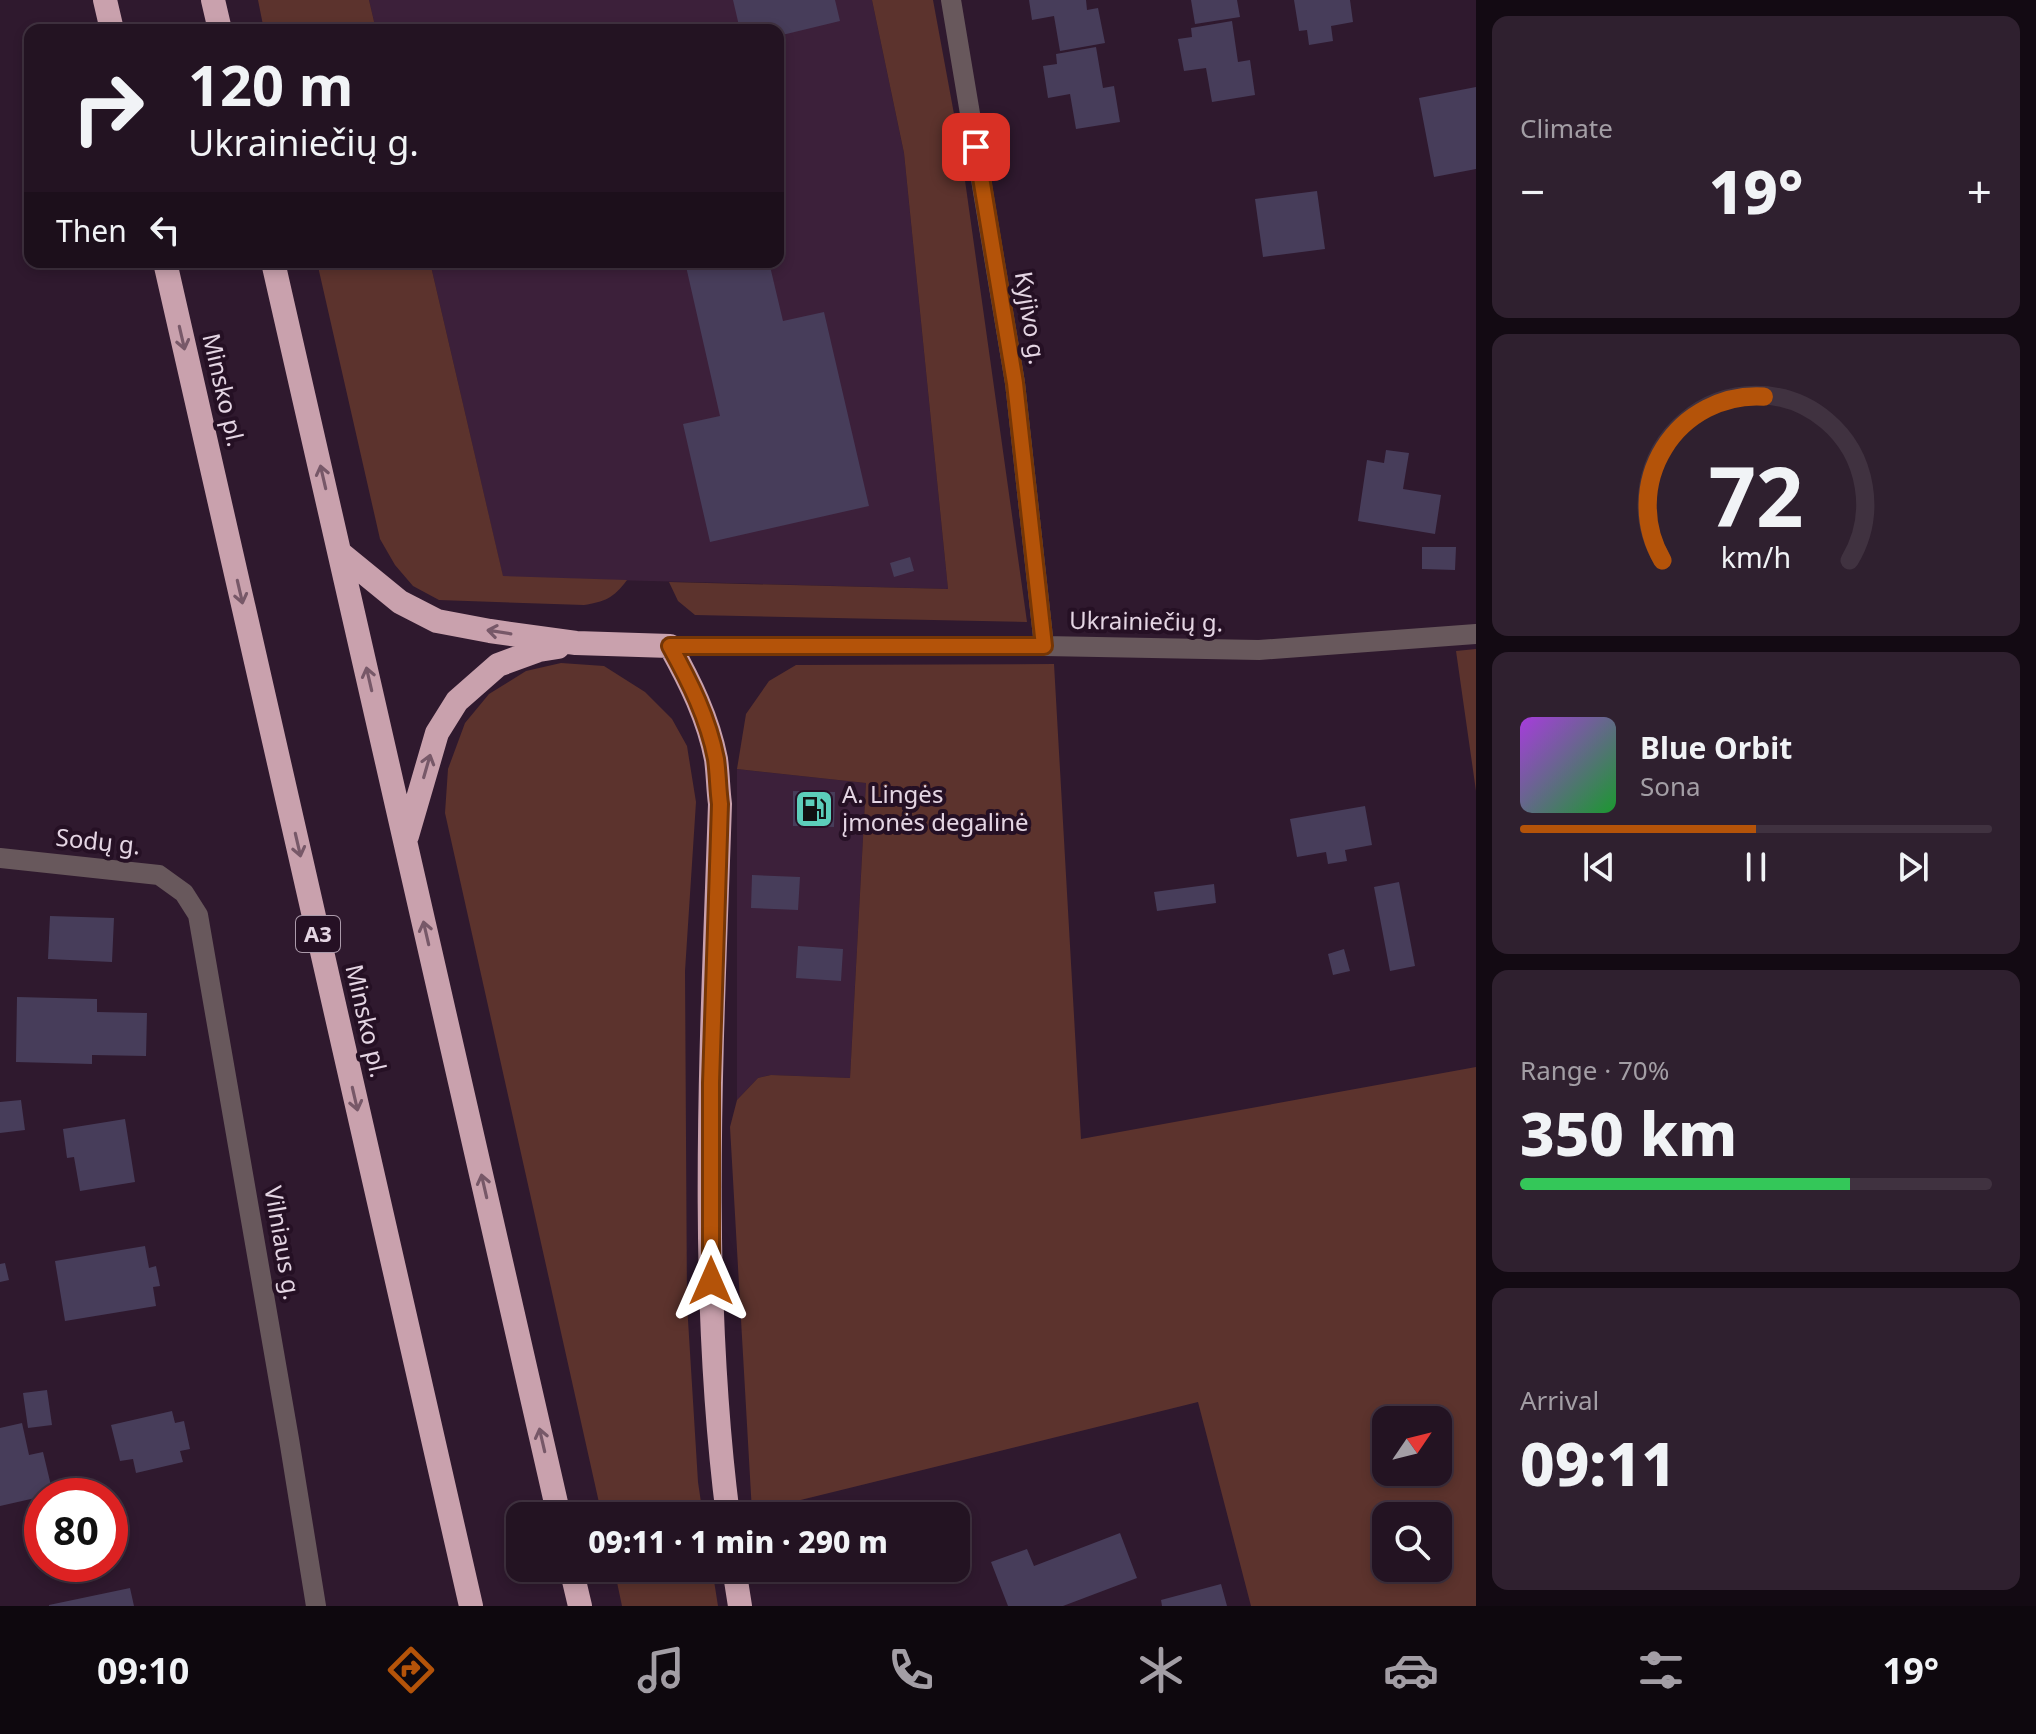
<!DOCTYPE html>
<html lang="en">
<head>
<meta charset="utf-8">
<style>
	body { margin:0; font-family:"Noto Sans",sans-serif; background:#2f202f; color:#f1f3f6; height:100vh; display:flex; flex-direction:column; font-size:30px; white-space:nowrap }
	* { box-sizing:border-box; margin:0 }
	p { font-size:26px; color:#a39ea5 }
	.icon { flex:none; width:44px; height:44px; fill:none; stroke:currentColor; stroke-width:2; stroke-linecap:round; stroke-linejoin:round }
	.map { position:relative; flex:1; overflow:hidden }
	.drawer { display:flex; flex-direction:column; gap:16px; padding:16px; background:#130a13; width:560px }
	.drawer>* { flex:none }
	.banner { position:absolute; left:24px; top:24px; width:760px; height:244px; border-radius:16px; box-shadow:0 4px 12px #0003,0 0 0 2px #403240; background:#231322; color:#f1f3f6; overflow:hidden }
	.needle { width:52px; rotate:55deg }
	.fabs { position:absolute; left:1372px; top:1406px; display:grid; gap:16px }
	.fabs a { display:grid; place-items:center; width:80px; height:80px; border-radius:16px; background:#231322; box-shadow:0 4px 12px #0003,0 0 0 2px #403240; font-size:40px }
	.speed { position:absolute; left:24px; top:1478px; display:flex; gap:16px; font-size:40px; font-weight:700; text-align:center }
	.speed>* { display:grid; place-content:center; width:104px; height:104px; border-radius:50%; background:#231322; box-shadow:0 4px 12px #0003,0 0 0 2px #403240; line-height:1 }
	.speed .limit { border:12px solid #d22; background:#fff; color:#111 }
	.pin { position:absolute; display:grid; place-items:center; width:68px; height:68px; color:#fff; margin:-34px; border-radius:16px; box-shadow:0 4px 12px #0006 }
	.me { position:absolute; width:88px; margin:-44px; rotate:0deg; stroke-linejoin:round; filter:drop-shadow(0 0 6px #0008) }
	.turn { display:flex; align-items:center; gap:28px; height:168px; padding:0 32px; font-size:36px }
	.turn .icon { width:104px; height:104px; stroke-width:2.5 }
	.turn b { display:block; font-size:56px; line-height:68px }
	.then { display:flex; align-items:center; height:76px; padding:0 32px; background:#0003; gap:16px; font-size:30px }
	.big { font-size:60px; font-weight:800; line-height:1.1 }
	.drawer .tile { flex:1; display:flex; flex-direction:column; justify-content:center; gap:12px; min-width:0; padding:0 28px; border-radius:16px; background:#2f202f }
	.drawer .dial { align-items:center; gap:0 }
	.dial svg { height:208px; overflow:visible; fill:none; stroke:#403240; stroke-width:7; stroke-linecap:round; text-anchor:middle }
	.dial text { fill:#f1f3f6; stroke:none }
	.song { display:flex; align-items:center; gap:24px }
	.cover { width:96px; height:96px; border-radius:12px; background:linear-gradient(135deg,hsl(280 70% 55%),hsl(130 70% 35%)) }
	.played { height:8px; border-radius:4px; background:linear-gradient(90deg,#b45309 50%,#403240 50%) }
	.keys { display:flex; justify-content:space-around; direction:ltr }
	.heat { display:flex; justify-content:space-between; align-items:center; font-size:44px; direction:ltr }
	.charge { height:12px; border-radius:6px; background:linear-gradient(90deg,#34c759 70%,#403240 0) }
	.trip { position:absolute; left:506px; top:1502px; width:464px; height:80px; border-radius:16px; background:#231322; box-shadow:0 4px 12px #0003,0 0 0 2px #403240; font-weight:800; line-height:80px; text-align:center }
	.dock { display:flex; height:128px; justify-content:space-around; align-items:center; background:#0e080e; color:#a39ea5 }
	.dock .icon { width:56px; height:56px }
	.dock .on { color:#b45309 }
	.dock b { font-size:36px; color:#f1f3f6 }
	main { display:flex; flex:1; min-height:0 }
	.map>svg:first-child { display:block }
</style>
</head>
<body>
<main>
<div class="map">
<svg width="1476" height="1606" viewBox="0 0 1476 1606">
	<rect width="100%" height="100%" fill="#2f192e"/>
	<path fill="#3c203a" d="M369,0H872L904,153L948,589L503,577L430,262H778V30H376Z
		M737,769L866,783L850,1078L770,1075L758,1078L737,1100Z"/>
	<path fill="#5c332d" fill-rule="evenodd" d="M258,0H369L376,30H264Z
		M872,0H933L961,152L1027,622L695,615L678,601L669,582L948,589L904,153Z
		M317,262H430L503,576L627,580C614,598 604,602 584,605L439,600L413,586L395,565L380,539Z
		M1476,649V791L1456,651Z
		M561,663L604,666L645,692L672,719L687,746L696,802L685,971L687,1304L698,1482L703,1516H602L445,813L448,769L465,723L489,694L526,671Z
		M1054,664L1081,1139L1476,1067V1606H1251L1198,1402L752,1512L730,1127L737,1100L758,1078L771,1075L850,1078L866,783L737,769L746,714L769,681L796,665ZM1438,1420V1472H1386V1420ZM1438,1516V1568H1386V1516Z
		M614,1568H712L718,1606H622Z"/>
	<path fill="#473d5a" d="M733,0H835L840,21L778,36V30H740Z
		M1029,0H1086L1087,10L1098,8L1105,43L1060,51L1054,16L1032,20Z
		M1191,0H1237L1240,17L1195,24Z
		M1294,0H1350L1353,22L1331,26L1333,41L1309,45L1307,30L1299,31Z
		M1232,21L1238,62L1250,60L1255,95L1212,102L1206,68L1184,71L1178,39L1192,37L1191,28Z
		M1096,47L1103,88L1114,86L1120,122L1076,129L1070,94L1048,98L1043,66L1057,64L1056,54Z
		M1476,87V169L1434,177L1419,98Z
		M1317,191L1325,249L1263,257L1255,199Z
		M685,262H769L783,321L824,312L869,506L710,542L683,424L720,416Z
		M1386,450L1409,453L1403,489L1441,495L1435,534L1358,521L1367,460L1384,463Z
		M1422,547H1456L1455,570L1422,569Z
		M910,557L914,571L894,577L890,563Z
		M793,791L835,792L834,827L793,826Z
		M1365,806L1372,845L1345,850L1347,861L1328,864L1326,852L1297,857L1290,819Z
		M752,875L800,877L798,910L751,908Z
		M1399,882L1415,966L1390,971L1374,887Z
		M1214,884L1216,903L1157,911L1154,892Z
		M50,916L114,918L112,962L48,959Z
		M798,946L843,949L841,981L796,978Z
		M1344,949L1350,971L1333,975L1328,954Z
		M17,997L97,999V1012L147,1013L146,1056L92,1055V1064L16,1062Z
		M21,1100L25,1130L0,1133V1102Z
		M125,1119L135,1182L80,1191L74,1157L67,1158L63,1129Z
		M145,1246L149,1268L156,1266L160,1286L153,1287L156,1306L65,1321L55,1261Z
		M5,1263L9,1280L0,1282V1264Z
		M47,1390L52,1425L28,1428L23,1393Z
		M172,1411L175,1423L184,1421L190,1449L180,1451L183,1462L136,1473L133,1459L120,1461L111,1425Z
		M22,1423L29,1455L43,1452L53,1494L0,1506V1428Z
		M1120,1533L1137,1578L1063,1606H1008L991,1562L1027,1549L1034,1566Z
		M1221,1584L1227,1606H1162L1161,1600Z
		M130,1588L134,1606H49V1605Z"/>
	<g fill="none" stroke-linecap="round" stroke-linejoin="round">
		<path stroke="#68585c" stroke-width="20" d="M951,0L1015,383L1044,646
			M670,646H1044L1259,650L1476,634
			M0,858L159,875L184,893L198,915L289,1439L316,1606"/>
		<path stroke="#c9a1ad" stroke-width="24" d="M105,0L112,30
			M213,0L220,30
			M165,262L471,1606
			M273,262L559,1516
			M340,553L400,602L437,621L490,631L576,643L670,646C690,682 708,718 716,759C718,774 718,789 720,804C712,1041 698,1280 728,1516
			M407,836L437,733L457,701L498,665L539,650L558,647
			M571,1568L580,1606
			M734,1568L740,1606"/>
	</g>
	<defs><path id="oneway-shaft" d="M-6 0H5M1.5-3L5.5 0L1.5 3" fill="none" stroke-width="1.6" stroke-linecap="round" stroke-linejoin="round" transform="scale(2)"/></defs>
	<g stroke="#775868">
		<use href="#oneway-shaft" transform="translate(182 338) rotate(77)"/>
		<use href="#oneway-shaft" transform="translate(323 477) rotate(-103)"/>
		<use href="#oneway-shaft" transform="translate(240 592) rotate(77)"/>
		<use href="#oneway-shaft" transform="translate(499 632) rotate(-171)"/>
		<use href="#oneway-shaft" transform="translate(369 679) rotate(-103)"/>
		<use href="#oneway-shaft" transform="translate(427 766) rotate(-74)"/>
		<use href="#oneway-shaft" transform="translate(298 845) rotate(77)"/>
		<use href="#oneway-shaft" transform="translate(426 933) rotate(-103)"/>
		<use href="#oneway-shaft" transform="translate(355 1099) rotate(77)"/>
		<use href="#oneway-shaft" transform="translate(484 1186) rotate(-103)"/>
		<use href="#oneway-shaft" transform="translate(542 1440) rotate(-103)"/>
	</g>
	<g fill="none" stroke-linecap="round" stroke-linejoin="round">
		<g stroke="#753606" stroke-width="20">
			<path id="route" d="M711,1281V1083L720,804C718,789 718,773 716,759C708,718 690,682 670,646H1044L1015,383L976,147"/>
		</g>
		<use href="#route" stroke="#b45309" stroke-width="14"/>
	</g>
	<defs>
		<g id="fuel-square" transform="scale(2)"><rect x="-9" y="-9" width="18" height="18" rx="4" fill="#5cceba" stroke="#251024"/><path d="M-5.5-6h7V0h2V4h1.3V-2.5L3-4.5l.8-.8L6-3V5H2.5V1h-1V6h-7ZM-4.2-4.7v3.2H.2V-4.7Z" fill="#111"/></g>
	</defs>
	<g fill-rule="evenodd">
		<use href="#fuel-square" x="814" y="809"/>
	</g>
	<g text-anchor="middle" stroke-width="8" stroke-linejoin="round" paint-order="stroke">
		<rect fill="#251024" stroke="#ab9aaa" stroke-width="2" x="296" y="916" width="44" height="36" rx="6"/>
		<g font-size="22" font-weight="bold" fill="#e4d5e3">
			<text x="318" y="942">A3</text>
		</g>
		<g font-size="24" fill="#e4d5e3" stroke="#251024">
			<text transform="translate(1030 318) rotate(81)" y="8">Kyjivo g.</text>
			<text transform="translate(223 390) rotate(77)" y="8">Minsko pl.</text>
			<text transform="translate(1146 622) rotate(1)" y="8">Ukrainiečių g.</text>
			<text transform="translate(98 842) rotate(6)" y="8">Sodų g.</text>
			<text transform="translate(366 1021) rotate(77)" y="8">Minsko pl.</text>
			<text transform="translate(282 1243) rotate(80)" y="8">Vilniaus g.</text>
		</g>
		<g font-size="24" fill="#e4d5e3" stroke="#251024" text-anchor="start">
			<text x="842" y="803">A. Lingės<tspan x="842" dy="28">įmonės degalinė</tspan></text>
		</g>
	</g>
</svg>
<div class="fabs">
<a><svg class="needle" viewBox="-14 -14 28 28"><path d="M0-13l5 13h-10z" fill="#e53935"/><path d="M0 13l5-13h-10z" fill="#a39ea5"/></svg></a>
<a><svg class="icon" aria-label="search" viewBox="0 0 24 24"><circle cx="10" cy="10" r="6"/><path d="M15 15l6 6"/></svg></a>
</div>
<div class="speed"><div class="limit">80</div></div>
<div class="pin" style="left:976px;top:147px;background:#d93025"><svg class="icon" aria-label="arrive" viewBox="0 0 24 24"><path d="M6 21V4h12l-3 4 3 4H6"/></svg></div>
<svg class="me" style="left:711px;top:1281px" viewBox="-20 -20 40 40"><path d="M0-17L14 15 0 8-14 15z" fill="#b45309" stroke="#fff" stroke-width="4"/></svg>
<div class="trip">09:11 · 1 min · 290 m</div>
<div class="banner">
<div class="turn"><svg class="icon" aria-label="right" viewBox="0 0 24 24"><path d="M7 20v-9h11M14 6l5 5-5 5"/></svg><div><b>120 m</b>Ukrainiečių g.</div></div>
<div class="then">Then<svg class="icon" aria-label="left" viewBox="0 0 24 24"><path d="M17 20v-9H6M10 6l-5 5 5 5"/></svg></div>
</div>
</div>
<section class="drawer">
<div class="tile"><p>Climate</p>
<div class="heat"><a>−</a><b class="big">19°</b><a>+</a></div>
</div>
<div class="tile dial"><svg viewBox="0 0 100 80">
<path d="M14 69A42 42 0 1 1 86 69"/>
<path d="M14 69A42 42 0 0 1 53 6" stroke="#b45309"/>
<text x="50" y="56" font-size="32" font-weight="700">72</text>
<text x="50" y="72" font-size="11">km/h</text>
</svg></div>
<div class="tile">
<div class="song"><i class="cover"></i><div><b>Blue Orbit</b><p>Sona</p></div></div>
<div class="played"></div>
<div class="keys"><svg class="icon" aria-label="previous" viewBox="0 0 24 24"><path d="M18 5L8 12l10 7zM5 5v14"/></svg><svg class="icon" aria-label="pause" viewBox="0 0 24 24"><path d="M8 5v14M16 5v14"/></svg><svg class="icon" aria-label="next" viewBox="0 0 24 24"><path d="M6 5l10 7-10 7zM19 5v14"/></svg></div>
</div>
<div class="tile"><p>Range · 70%</p><b class="big">350 km</b><div class="charge"></div></div>
<div class="tile"><p>Arrival</p><b class="big">09:11</b></div>
</section>
</main>
<nav class="dock">
<b>09:10</b>
<svg class="icon on" aria-label="directions" viewBox="0 0 24 24"><path d="M12 3l9 9-9 9-9-9zM9 14v-3h6M13 9l2 2-2 2"/></svg>
<svg class="icon" aria-label="music" viewBox="0 0 24 24"><path d="M9 18V5l10-2v13"/><circle cx="6" cy="18" r="3"/><circle cx="16" cy="16" r="3"/></svg>
<svg class="icon" aria-label="phone" viewBox="0 0 24 24"><path d="M5 4h4l2 5-3 2q2 4 5 5l2-3 5 2v4C11 20 4 13 5 4z"/></svg>
<svg class="icon" aria-label="climate" viewBox="0 0 24 24"><path d="M12 3v18M4 7l16 10M4 17L20 7"/></svg>
<svg class="icon" aria-label="car" viewBox="0 0 24 24"><path d="M5 17H2v-5l4-1 3-4h7l3 4 3 1v5h-3M9 17h6M6 11h13"/><circle cx="7" cy="17" r="2"/><circle cx="17" cy="17" r="2"/></svg>
<svg class="icon" aria-label="filters" viewBox="0 0 24 24"><path d="M4 7h16M4 17h16"/><circle cx="9" cy="7" r="2"/><circle cx="15" cy="17" r="2"/></svg>
<b>19°</b>
</nav>
</body>
</html>
